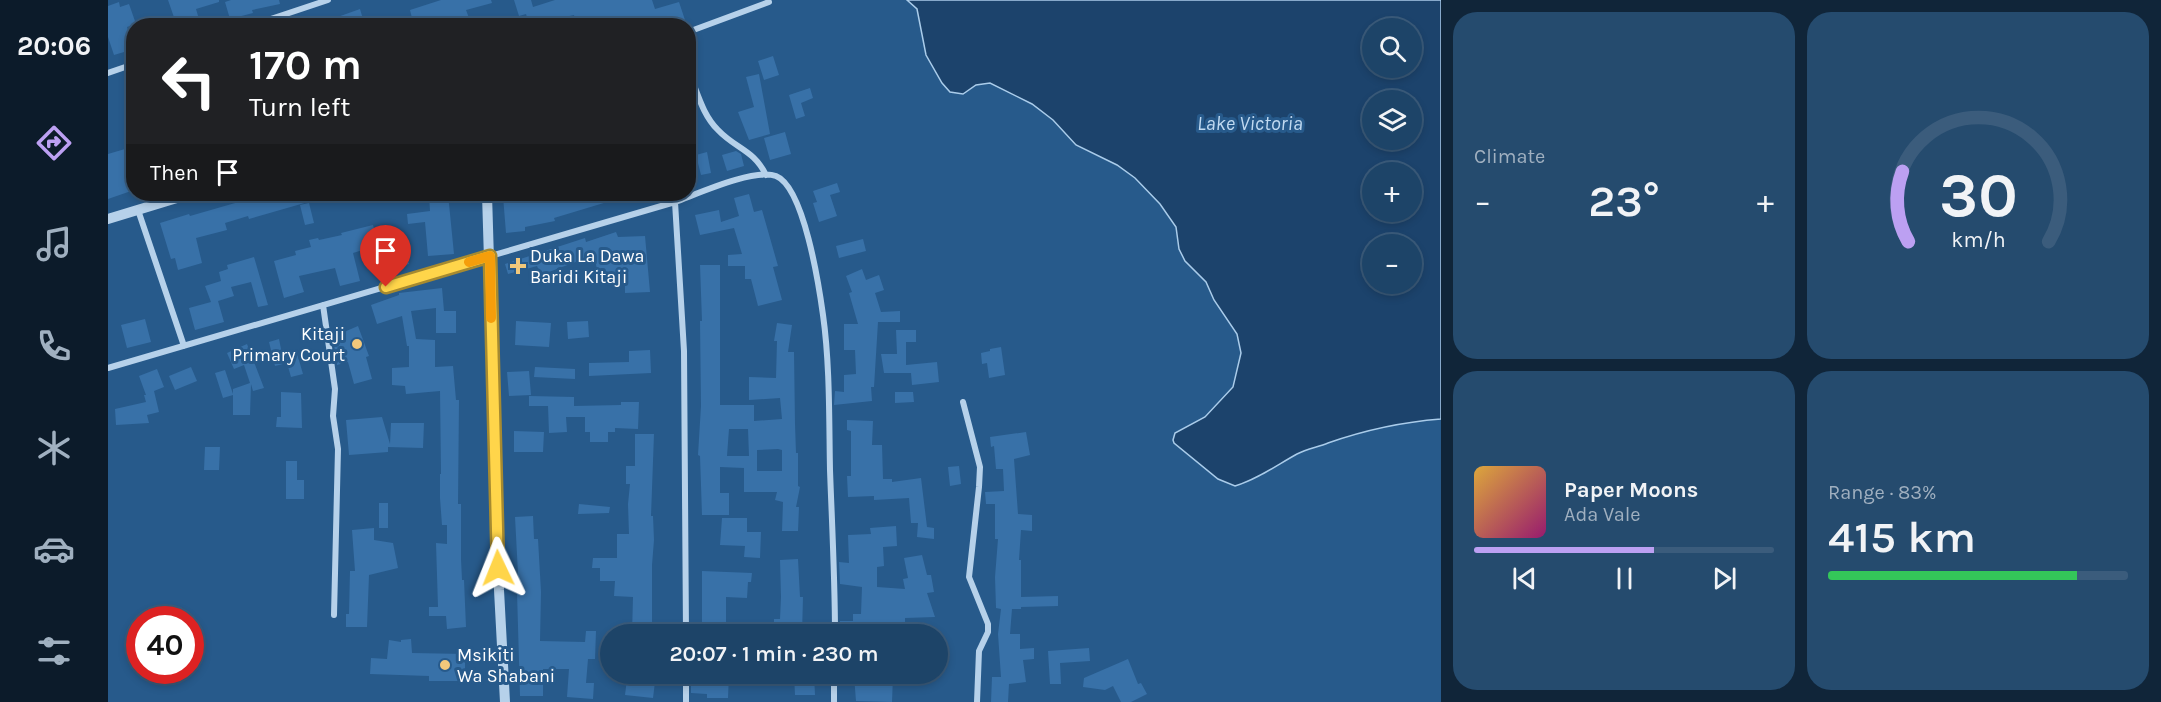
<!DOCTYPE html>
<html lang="en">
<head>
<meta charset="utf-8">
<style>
	body { margin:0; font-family:Karla,sans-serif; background:#254b6e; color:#f1f3f6; height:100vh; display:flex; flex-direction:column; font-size:22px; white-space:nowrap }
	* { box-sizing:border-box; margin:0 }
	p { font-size:20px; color:#a0b0c0 }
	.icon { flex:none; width:33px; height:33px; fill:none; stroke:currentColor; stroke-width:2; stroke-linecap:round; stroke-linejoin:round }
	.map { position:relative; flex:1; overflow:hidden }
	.sheet { display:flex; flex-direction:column; gap:12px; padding:12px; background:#102539; width:720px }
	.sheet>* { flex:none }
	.guide { position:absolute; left:18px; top:18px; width:570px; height:183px; border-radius:24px; box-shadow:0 3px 9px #0003,0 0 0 2px #3b5c7c; background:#202124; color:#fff; overflow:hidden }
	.buttons { position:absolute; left:1254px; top:18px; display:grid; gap:12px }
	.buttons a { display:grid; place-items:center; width:60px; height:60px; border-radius:50%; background:#1d4468; box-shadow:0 3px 9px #0003,0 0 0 2px #3b5c7c; font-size:30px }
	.speed { position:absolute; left:18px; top:606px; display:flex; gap:12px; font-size:30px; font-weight:700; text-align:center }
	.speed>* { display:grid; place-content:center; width:78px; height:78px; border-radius:50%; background:#1d4468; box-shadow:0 3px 9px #0003,0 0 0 2px #3b5c7c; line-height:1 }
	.speed .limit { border:9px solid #d22; background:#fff; color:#111 }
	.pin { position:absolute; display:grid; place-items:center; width:51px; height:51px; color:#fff; margin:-62px -26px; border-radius:50% 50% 50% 0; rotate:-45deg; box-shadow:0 0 6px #0007 }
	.pin .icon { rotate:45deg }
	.me { position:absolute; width:66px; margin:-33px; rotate:358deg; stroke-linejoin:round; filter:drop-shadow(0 0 4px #0008) }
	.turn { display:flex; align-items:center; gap:21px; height:126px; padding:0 24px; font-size:27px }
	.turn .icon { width:78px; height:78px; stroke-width:2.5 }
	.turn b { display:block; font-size:42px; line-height:51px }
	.then { display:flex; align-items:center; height:57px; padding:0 24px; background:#0003; gap:12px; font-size:22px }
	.big { font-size:45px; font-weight:600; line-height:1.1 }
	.sheet .card { flex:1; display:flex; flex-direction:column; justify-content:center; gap:9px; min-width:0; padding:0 21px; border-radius:24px; background:#254b6e }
	.sheet .dial { align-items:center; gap:0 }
	.dial svg { height:156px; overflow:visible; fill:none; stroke:#3b5c7c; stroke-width:7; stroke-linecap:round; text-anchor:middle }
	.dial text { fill:#f1f3f6; stroke:none }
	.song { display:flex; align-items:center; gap:18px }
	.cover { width:72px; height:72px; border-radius:9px; background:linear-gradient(135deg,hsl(40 70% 55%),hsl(320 70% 35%)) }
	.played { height:6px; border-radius:3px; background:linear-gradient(90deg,#bca0f2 60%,#3b5c7c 60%) }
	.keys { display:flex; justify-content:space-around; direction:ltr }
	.heat { display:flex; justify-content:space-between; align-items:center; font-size:33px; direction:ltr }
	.charge { height:9px; border-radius:4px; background:linear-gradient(90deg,#34c759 83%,#3b5c7c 0) }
	.sheet .tiles { flex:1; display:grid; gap:12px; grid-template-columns:repeat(2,1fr) }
	.trip { position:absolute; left:492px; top:624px; width:348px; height:60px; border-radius:30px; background:#1d4468; box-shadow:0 3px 9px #0003,0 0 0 2px #3b5c7c; font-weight:600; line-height:60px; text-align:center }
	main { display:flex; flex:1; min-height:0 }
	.dock { display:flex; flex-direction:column; width:108px; justify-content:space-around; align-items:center; background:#0c1b2a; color:#a0b0c0 }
	.dock .icon { width:42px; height:42px }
	.dock .current { color:#bca0f2 }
	.dock b { font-size:27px; color:#f1f3f6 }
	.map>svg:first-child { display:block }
</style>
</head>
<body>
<main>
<nav class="dock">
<b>20:06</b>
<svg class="icon current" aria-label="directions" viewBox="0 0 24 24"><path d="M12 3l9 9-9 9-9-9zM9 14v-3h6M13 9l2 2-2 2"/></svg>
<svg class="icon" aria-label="music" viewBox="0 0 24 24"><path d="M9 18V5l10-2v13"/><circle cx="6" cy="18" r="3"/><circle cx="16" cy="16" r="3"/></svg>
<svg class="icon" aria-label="phone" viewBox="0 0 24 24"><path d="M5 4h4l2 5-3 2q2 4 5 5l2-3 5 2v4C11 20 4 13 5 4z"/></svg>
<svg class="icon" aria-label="climate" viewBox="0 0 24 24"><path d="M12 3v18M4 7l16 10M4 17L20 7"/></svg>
<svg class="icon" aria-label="car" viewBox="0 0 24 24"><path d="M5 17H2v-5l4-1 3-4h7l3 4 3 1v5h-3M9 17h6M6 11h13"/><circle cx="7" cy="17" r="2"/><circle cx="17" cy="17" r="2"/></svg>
<svg class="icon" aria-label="filters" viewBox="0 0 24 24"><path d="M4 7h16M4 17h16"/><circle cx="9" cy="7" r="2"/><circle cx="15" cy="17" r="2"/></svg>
</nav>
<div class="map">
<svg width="1333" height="702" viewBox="0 0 1333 702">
	<rect width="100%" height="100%" fill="#275a8b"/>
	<path fill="#1c436c" stroke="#aaccea" stroke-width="1.5" fill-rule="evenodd" d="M799,0H1333V419C1294,422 1257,430 1220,443C1210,447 1199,449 1189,454C1169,465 1150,479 1127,486L1110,479L1066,443L1065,440L1067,433L1097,417L1125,387L1133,353L1129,334L1106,300L1098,282L1077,261L1071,249L1068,227L1052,204L1027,178L1009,165L968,145L945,120L924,104L882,83L868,85L855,94L842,92L834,83L818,55L809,9ZM1264,28H1304V68H1264ZM1264,100H1304V140H1264ZM1264,172H1304V212H1264ZM1264,244H1304V284H1264Z"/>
	<path fill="#3871a8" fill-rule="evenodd" d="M60,0H111V2L88,9L93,26H69Z
		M123,0H171L172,4L144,10L145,13L122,19L117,2Z
		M333,0H383L384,3L358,10L364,26H340L337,17L306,26L302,10Z
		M406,0H423L425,7L447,0H544L547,9L571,2L577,20L559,26H468L466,15L444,20L446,26H422L418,14L411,16Z
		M11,2L12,7L21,4L28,24L19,27L26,49L6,55L0,37V6Z
		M252,9L257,26H210V24Z
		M665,56L671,75L656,80L650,61Z
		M651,74L662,134L641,140L630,112L646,107L638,77Z
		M702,88L705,98L693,103L697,116L688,119L681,95Z
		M677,132L683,154L662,160L656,138Z
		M17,149L26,178V190L0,199V154Z
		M628,151L633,154L636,166L619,171L614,155Z
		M599,152L603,173L593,175L588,155Z
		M729,183L732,192L722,195L729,216L711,222L705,203L709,202L705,191Z
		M147,194H198L200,202L141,219L140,216L117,223L119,230L88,238L94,263L70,270L67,258L63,259L52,223L81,214L82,216L148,197Z
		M340,194L346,254L320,256L317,222L300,224L299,214L322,211L321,195Z
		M414,194H426L427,201L455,194H518L519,196L446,218L447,221L417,227V231L398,233L395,196Z
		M641,194L646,212L654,210L670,266L665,267L674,300L650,306L643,279H637V266H620V255L634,254L626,228L592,235L587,215L611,210L613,222L631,216L626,198Z
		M201,203L206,223L197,225L192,205Z
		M265,225L271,245L245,253L252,281L232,286L227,268L191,276L196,292L176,298L166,261L188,255L187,251L203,247L201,240L210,238L211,240L234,235L233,233Z
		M508,232L510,237L537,236L542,292L517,293V278L491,279L486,255L433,275L429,266L400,274L397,264L477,238L478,242Z
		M755,239L758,251L731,258L728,246Z
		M297,249L301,264L282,269L278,254Z
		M146,257L160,305L150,307L143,282L123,287L126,296L110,301L116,322L87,330L81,308L103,302L97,286L113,281L111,272L120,269L119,265Z
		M592,265H612V405H646V421L674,419L672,398L641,400V377L668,378L669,341H666L669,323L684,325L680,352H686L687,424L688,453H690V486L692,487L688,507H691L690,531H674L675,502L667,500L669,492H636V468L612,467V493H621V515H594L592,456L590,455L593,406L592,321H594ZM621,429H640L641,456H619ZM670,449L674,450V471H649V450Z
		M754,269L758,280L771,275L776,290L767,293L773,312L792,311V322H770L766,387H763L764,401L726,405L727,391L736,392V375L748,374L747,350H736V324H750L741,293L744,292L738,276Z
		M334,288L336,311H348V333H328V308L303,311L308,339L327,340V367L345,366L348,400H351L350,504H353V559L354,580H356L358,627L339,629L338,616H321V607H330L328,543L339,544V525H334L332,498V474H333L332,391L298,394L297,386L284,385V368L301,367V346H299L294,316L269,324L263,305L291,295V293Z
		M37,319L43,342L19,348L13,325Z
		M408,321L443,323L441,347L407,345Z
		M480,321L481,337L460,339L459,322Z
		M250,326L261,356L258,357L264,379L246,384L240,362L229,365L225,337L237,334L236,332Z
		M788,330H808V342H798V365L829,362L831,382L804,385L803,373H776L773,354H789Z
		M171,339L174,354L188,350L195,374L183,377L179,363L167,366L161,342Z
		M139,344L156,388L145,391L143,384L142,415H125V395L115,398L107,373L117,370L125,394V389L142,383L136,365L126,369L119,353Z
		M893,347L897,375L881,378L879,363L874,364L873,353L882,351V349Z
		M542,350L543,373L481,376V363L521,362V351Z
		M83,367L89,381L67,390L61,376Z
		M427,367L467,369V379L426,377Z
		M49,369L56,387L46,391L51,412L39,415L41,423L8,425L7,409L38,402L36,395H38L31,376Z
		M421,371L423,395L401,396L399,372Z
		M173,392L193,393L194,428L168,427L169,417H173Z
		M787,392H805L806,402L787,403Z
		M421,396L466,397V406L513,405V402H531L530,429L507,428V432H500V442H482V432H477V417H458L459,432L441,433L440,406H421Z
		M274,417L282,444L283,423H316L315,448L280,447V452L241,455L238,420Z
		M739,420L765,421L764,445H774L775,479H784V482L813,478L819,527L826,528V539L809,537L810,523H803L801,498L766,500V496L740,497L739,476H743V431L739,430Z
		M406,431L436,432L435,452H406Z
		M918,432L922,455L906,459L910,514L924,515V531L913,530L911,560H913V597L950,596V606L913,607V609H904L902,634H912V649L926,648V659L915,660L918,682L901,684L900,702H883L884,677H893L890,634L893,609L888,608L887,577L890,539H887V504H878L877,492L896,491L895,469H888L886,446L883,447L882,437Z
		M527,434H546L543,516H545L546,540L544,565V634H524L525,597L506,596L507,581H492V568H484L485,558H509V534H521L520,504L522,484H518V466H527Z
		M97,447H112L111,470H96Z
		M178,461H189V480H196V499H178Z
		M851,466L853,484L842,486L840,467Z
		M271,503H280V528H271Z
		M471,504L502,507L501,513L470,514Z
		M425,516L426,539H430L433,592L432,641L477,642L478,631H488L487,659H480L478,683H486L485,699L459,697L461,669H435V696H412L409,592H411L407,517Z
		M614,518H639V532H653L652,558L636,557L637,546L612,545Z
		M788,526L789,546L775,547L776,566L769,567V587L797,589L795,579L800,578L796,558L814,555L819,575H823L826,592L819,593L827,617L797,618V634H732V621H745V614H753L754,587L732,584L731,562L741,563L740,535L763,534L762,528Z
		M266,528V540L285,543L290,568L261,575L259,627H238V614H241L242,571H247L244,530Z
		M690,559L692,597H695L694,634H594V571L644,573L643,582H640L639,598L618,597V622L666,625V619H672L673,597L672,560Z
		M303,639L304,653L357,654V681H321V676L262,674L263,658L279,659L281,640L293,642V640Z
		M981,648L982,661L952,663L953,684H942L940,651Z
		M1020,659L1030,684L1033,683L1039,694L1023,702H1013L1005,686L997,690L975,687L976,678Z
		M524,674H544V682H547L545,698L517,695L519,679L524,680Z
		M583,674H621L620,698H599V694L583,693Z
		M686,674H706L707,695H687Z
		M746,676H785L784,702L748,701Z"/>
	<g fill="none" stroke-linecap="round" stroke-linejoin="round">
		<path stroke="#b6d1ea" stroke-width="6" d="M142,26L220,0
			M580,32L661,2
			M0,73L26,64
			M580,76L584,80C591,98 596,116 610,130C628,149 646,150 658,175
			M567,202L576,351L578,634
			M30,210L76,346
			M215,305L227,389L225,416L230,449L226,615
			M0,368L567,202C589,194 646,168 668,176C696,187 711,286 715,315C722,364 721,421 722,470C724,525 727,580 727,634
			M855,402L872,467L871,487L861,577L880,624V632L871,651L869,702
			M578,674V702
			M726,702V674"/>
		<path stroke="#b6d1ea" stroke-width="10" d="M379,194L391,590L397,702
			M0,219L82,194"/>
	</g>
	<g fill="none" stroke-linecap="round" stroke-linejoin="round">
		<g stroke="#a68a30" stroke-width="15">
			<path id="route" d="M278,287L382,256L390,568"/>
		</g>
		<use href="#route" stroke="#ffd54a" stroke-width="10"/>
		<path stroke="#f59e0b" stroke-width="10" d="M361,262L382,256L383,318"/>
	</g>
	<g fill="#f2c87b" stroke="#275a8b" stroke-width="2">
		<path d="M407 257h6v6h6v6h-6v6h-6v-6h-6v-6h6z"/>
		<circle cx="249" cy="344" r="6"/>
		<circle cx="337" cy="665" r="6"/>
	</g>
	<g text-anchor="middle" stroke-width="6" stroke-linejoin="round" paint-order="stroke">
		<g font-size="18" fill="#fff" stroke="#275a8b" text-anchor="start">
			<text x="422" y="262">Duka La Dawa<tspan x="422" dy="21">Baridi Kitaji</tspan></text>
			<text x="237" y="340" text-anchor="end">Kitaji<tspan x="237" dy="21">Primary Court</tspan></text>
			<text x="349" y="661">Msikiti<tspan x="349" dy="21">Wa Shabani</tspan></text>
		</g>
		<g font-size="20" font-style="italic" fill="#c1daf1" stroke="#275a8b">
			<text x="1142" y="130">Lake Victoria</text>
		</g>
	</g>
</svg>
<div class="buttons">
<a><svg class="icon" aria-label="search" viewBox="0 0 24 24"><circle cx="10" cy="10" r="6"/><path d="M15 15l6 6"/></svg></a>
<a><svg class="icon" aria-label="layers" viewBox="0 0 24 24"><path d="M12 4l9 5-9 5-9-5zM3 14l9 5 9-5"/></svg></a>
<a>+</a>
<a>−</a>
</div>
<div class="speed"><div class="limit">40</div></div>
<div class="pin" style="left:278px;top:287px;background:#d93025"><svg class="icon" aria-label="arrive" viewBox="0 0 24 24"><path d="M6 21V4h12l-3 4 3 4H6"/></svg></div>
<svg class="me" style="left:390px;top:568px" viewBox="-20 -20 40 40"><path d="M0-17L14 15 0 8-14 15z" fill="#ffd54a" stroke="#fff" stroke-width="4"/></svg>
<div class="trip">20:07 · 1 min · 230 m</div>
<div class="guide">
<div class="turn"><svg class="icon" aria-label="left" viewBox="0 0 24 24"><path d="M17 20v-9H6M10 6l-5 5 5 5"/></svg><div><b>170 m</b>Turn left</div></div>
<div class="then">Then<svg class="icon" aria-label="arrive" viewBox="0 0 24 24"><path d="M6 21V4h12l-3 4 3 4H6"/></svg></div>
</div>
</div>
<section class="sheet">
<div class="tiles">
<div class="card"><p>Climate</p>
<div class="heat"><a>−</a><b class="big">23°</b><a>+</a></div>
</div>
<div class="card dial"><svg viewBox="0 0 100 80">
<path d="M14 69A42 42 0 1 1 86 69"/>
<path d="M14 69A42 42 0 0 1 11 33" stroke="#bca0f2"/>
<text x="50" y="56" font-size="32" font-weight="700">30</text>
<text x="50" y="72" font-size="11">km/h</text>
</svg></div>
<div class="card">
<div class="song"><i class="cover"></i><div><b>Paper Moons</b><p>Ada Vale</p></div></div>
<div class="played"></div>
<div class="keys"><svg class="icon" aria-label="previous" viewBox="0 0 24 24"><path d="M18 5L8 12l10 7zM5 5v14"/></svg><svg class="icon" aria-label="pause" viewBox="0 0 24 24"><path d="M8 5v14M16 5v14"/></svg><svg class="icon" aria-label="next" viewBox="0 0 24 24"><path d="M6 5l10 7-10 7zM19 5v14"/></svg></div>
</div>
<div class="card"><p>Range · 83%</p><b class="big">415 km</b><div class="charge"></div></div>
</div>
</section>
</main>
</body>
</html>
